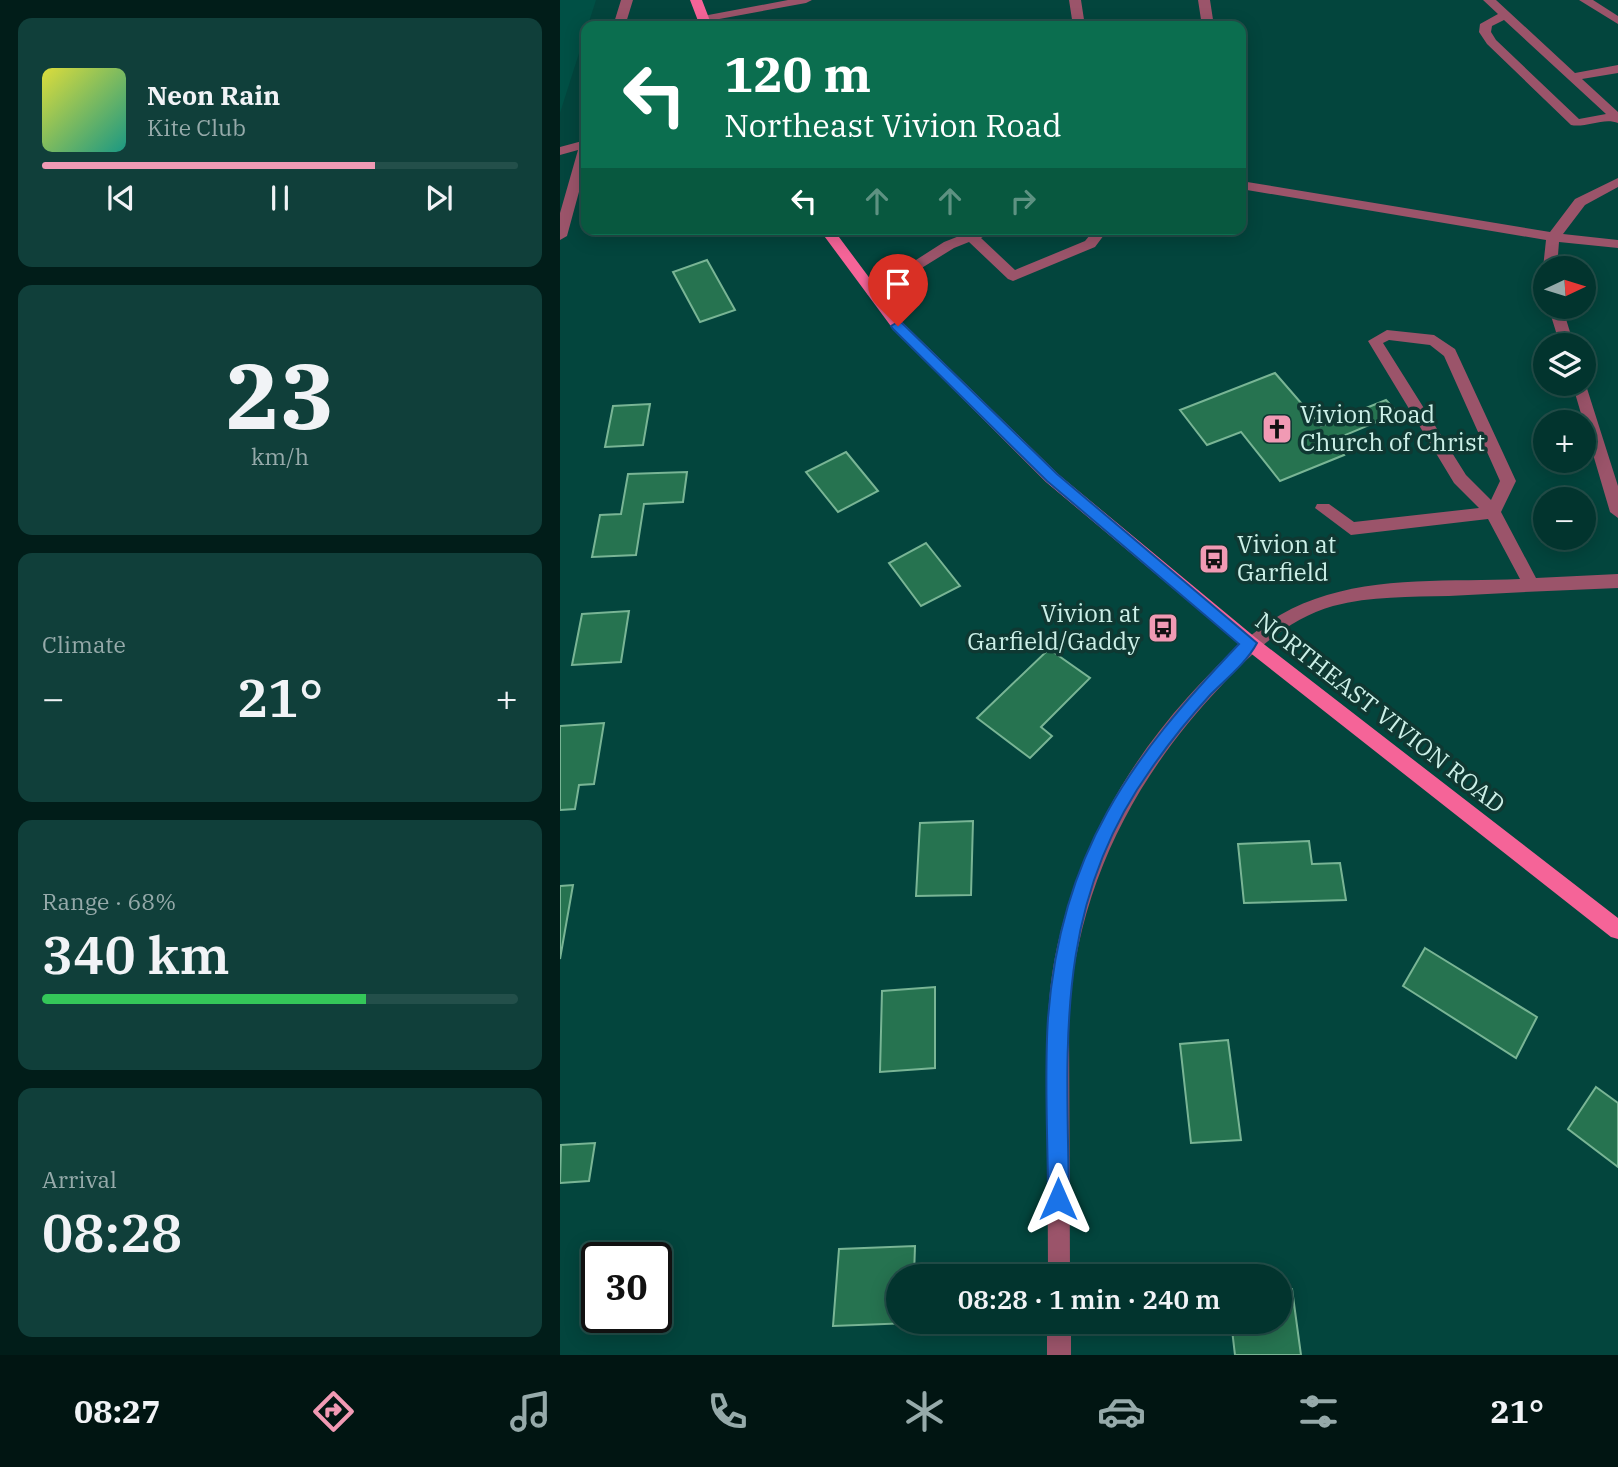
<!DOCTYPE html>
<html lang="en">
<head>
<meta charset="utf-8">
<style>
	body { margin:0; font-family:"IBM Plex Serif",serif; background:#103f3a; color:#f1f3f6; height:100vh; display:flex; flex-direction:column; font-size:26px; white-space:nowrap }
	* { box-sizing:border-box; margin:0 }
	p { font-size:23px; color:#96aaaa }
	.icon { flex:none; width:38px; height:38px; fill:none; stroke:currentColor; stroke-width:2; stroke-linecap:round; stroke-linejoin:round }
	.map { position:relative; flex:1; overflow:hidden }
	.details { display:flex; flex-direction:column; gap:18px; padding:18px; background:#011d19; width:560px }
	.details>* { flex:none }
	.hud { position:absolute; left:21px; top:21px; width:665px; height:214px; border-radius:14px; box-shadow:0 4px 18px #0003,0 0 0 2px #234f4a; background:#0b6e4f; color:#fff; overflow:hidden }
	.needle { width:46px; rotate:86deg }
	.buttons { position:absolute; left:973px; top:256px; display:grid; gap:14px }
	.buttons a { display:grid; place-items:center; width:63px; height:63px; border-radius:50%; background:#02342e; box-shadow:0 4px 18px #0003,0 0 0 2px #234f4a; font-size:35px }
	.speed { position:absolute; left:21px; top:1242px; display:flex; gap:14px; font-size:35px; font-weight:700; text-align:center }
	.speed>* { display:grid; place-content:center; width:91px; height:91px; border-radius:50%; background:#02342e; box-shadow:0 4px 18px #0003,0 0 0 2px #234f4a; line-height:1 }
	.speed .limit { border:4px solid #111; border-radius:10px; background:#fff; color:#111 }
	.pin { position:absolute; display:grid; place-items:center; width:60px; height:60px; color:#fff; margin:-72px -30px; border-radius:50% 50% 50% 0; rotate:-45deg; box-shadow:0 0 7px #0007 }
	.pin .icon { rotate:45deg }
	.me { position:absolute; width:77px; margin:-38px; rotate:0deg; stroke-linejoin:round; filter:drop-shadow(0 0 5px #0008) }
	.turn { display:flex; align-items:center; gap:24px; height:147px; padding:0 28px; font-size:32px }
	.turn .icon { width:91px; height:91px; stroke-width:2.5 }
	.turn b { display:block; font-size:49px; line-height:60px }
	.lanes { display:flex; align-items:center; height:66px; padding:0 28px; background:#0003; justify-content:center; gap:35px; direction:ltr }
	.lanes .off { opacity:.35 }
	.big { font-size:52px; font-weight:600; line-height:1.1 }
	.details .widget { flex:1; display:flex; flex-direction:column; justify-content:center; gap:10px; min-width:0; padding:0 24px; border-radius:14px; background:#103f3a }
	.details .dial { align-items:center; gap:0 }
	.dial b { font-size:91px; line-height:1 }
	.song { display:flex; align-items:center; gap:21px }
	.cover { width:84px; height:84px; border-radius:10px; background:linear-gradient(135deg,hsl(60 70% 55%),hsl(170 70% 35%)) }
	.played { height:7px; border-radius:4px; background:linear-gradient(90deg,#f19ab4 70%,#234f4a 70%) }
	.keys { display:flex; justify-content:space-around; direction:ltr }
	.heat { display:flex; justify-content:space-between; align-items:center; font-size:38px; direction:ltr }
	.charge { height:10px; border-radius:5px; background:linear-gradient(90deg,#34c759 68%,#234f4a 0) }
	.trip { position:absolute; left:326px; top:1264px; width:406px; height:70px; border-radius:35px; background:#02342e; box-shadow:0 4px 18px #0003,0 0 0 2px #234f4a; font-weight:600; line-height:70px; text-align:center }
	.menu { display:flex; height:112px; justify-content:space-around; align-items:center; background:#011512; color:#96aaaa }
	.menu .icon { width:49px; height:49px }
	.menu .current { color:#f19ab4 }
	.menu b { font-size:32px; color:#f1f3f6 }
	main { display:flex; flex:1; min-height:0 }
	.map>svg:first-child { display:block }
</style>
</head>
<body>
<main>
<section class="details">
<div class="widget">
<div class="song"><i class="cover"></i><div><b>Neon Rain</b><p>Kite Club</p></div></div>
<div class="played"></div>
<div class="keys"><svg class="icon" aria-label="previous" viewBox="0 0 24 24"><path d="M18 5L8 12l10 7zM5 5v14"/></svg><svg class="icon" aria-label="pause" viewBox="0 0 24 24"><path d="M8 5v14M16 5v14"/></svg><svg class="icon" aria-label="next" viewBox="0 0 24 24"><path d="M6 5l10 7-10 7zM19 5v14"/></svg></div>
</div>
<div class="widget dial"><b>23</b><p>km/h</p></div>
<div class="widget"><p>Climate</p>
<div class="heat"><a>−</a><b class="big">21°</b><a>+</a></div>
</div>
<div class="widget"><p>Range · 68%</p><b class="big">340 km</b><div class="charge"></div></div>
<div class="widget"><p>Arrival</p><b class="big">08:28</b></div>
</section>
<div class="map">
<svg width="1058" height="1355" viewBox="0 0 1058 1355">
	<rect width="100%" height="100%" fill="#03453d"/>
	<path fill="#005045" d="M0,0H36L0,113Z"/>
	<path fill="#267350" stroke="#79b595" stroke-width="2" d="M147,260L175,310L140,322L113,272Z
		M715,373L761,426L826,400L838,413L771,441L784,455L720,481L681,432L647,445L620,410Z
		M90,404L83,445L45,447L53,406Z
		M286,452L318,491L278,512L246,472Z
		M127,472L123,502L84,504L76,555L32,557L40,515L61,514L68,474Z
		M366,543L400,586L361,606L329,563Z
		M69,611L61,662L12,665L22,614Z
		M489,649L530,678L481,727L492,736L470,758L417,718Z
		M44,723L34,784L19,785L15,809L0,810V726Z
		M413,821L411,895L356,896L360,823Z
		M749,841L752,864L780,863L786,900L684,903L678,844Z
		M13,885L0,959V886Z
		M865,948L977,1017L956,1058L843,986Z
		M375,987V1068L320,1072L322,991Z
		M668,1040L681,1140L631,1143L620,1044Z
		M1036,1087L1058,1103V1167L1008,1129Z
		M35,1143L29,1181L0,1183L1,1145Z
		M355,1246L354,1276H338V1321L351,1323L273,1326L279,1249Z
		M732,1289L741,1355H675L671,1321H719V1290Z"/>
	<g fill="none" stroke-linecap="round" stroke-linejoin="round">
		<path fill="#9b546a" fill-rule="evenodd" d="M61,0H73L65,26H53Z
			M228,0H252L246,3L143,22L137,19L143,16Z
			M509,0H521L525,26H513Z
			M638,0H650L654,26H642Z
			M923,0H936L1015,73L1058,65V73L1022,79L1058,112V123C1044,117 1026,128 1011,125L927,44L919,32L920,24L938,14ZM944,20L1046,114L1019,119L936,40L931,32L932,26Z
			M1019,0H1033L1058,16V24Z
			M26,140V166L7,236L0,240V213L18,150L0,155V147Z
			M1058,178V187L1025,205L1003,234L1058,240V248L999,242L997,268H985V271L983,268L986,240L681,189V181L990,232L1015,199Z
			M417,229H437L421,238L455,270L525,241L530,235L527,229H541L544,235L535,247L453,281L448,279L409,242L394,248L318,295H308L306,292L384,242Z
			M988,306H1002L1014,345H1000Z
			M827,330L874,335L895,349L956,481L941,512L976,578L1058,574V588C1002,590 945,593 889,596C850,597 811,596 773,606C728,619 694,651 662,685C575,776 518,885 509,1013L510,1276H488C488,1218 487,1159 487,1101C487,1059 486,1016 492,975C508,871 557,776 627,698C664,658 702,617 755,599C819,576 893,582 960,579L928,519L791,535L755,508L757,504H769L794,522L919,508L894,483L808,341ZM829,340L870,345L884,356L940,481L931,500L906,475L823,343Z
			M1024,379L1058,486V518L1050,512L1012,383H1024Z
			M487,1321H511V1355H487Z"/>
		<path fill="#f56498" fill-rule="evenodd" d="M130,0H142L152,26H140Z
			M259,229H273L343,323L498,474L696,638L1058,918V939L1051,937L684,648L486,482L333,329Z"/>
	</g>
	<path fill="#1a73e8" stroke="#114b97" stroke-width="2" d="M338,322L342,323L497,474L697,643C687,662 666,679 651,694C629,718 609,743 591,769C494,904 507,1042 509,1199L506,1206L498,1209L491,1206L488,1199C488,1139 484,1077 488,1018C501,853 569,759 679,644L487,481L333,329L331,326Z"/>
	<defs>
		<g id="church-square" transform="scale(1.575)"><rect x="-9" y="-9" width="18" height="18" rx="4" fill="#f19ab4" stroke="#0f3832"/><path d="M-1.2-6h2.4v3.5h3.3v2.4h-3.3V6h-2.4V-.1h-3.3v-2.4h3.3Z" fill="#111"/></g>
		<g id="bus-square" transform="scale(1.575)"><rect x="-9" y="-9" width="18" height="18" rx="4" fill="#f19ab4" stroke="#0f3832"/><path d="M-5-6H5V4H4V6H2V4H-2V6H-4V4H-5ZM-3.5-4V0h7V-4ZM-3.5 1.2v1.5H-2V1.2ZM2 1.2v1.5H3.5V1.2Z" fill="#111"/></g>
	</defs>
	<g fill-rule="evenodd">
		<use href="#church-square" x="717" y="429"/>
		<use href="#bus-square" x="654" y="559"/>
		<use href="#bus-square" x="603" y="628"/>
	</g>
	<g text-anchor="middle" stroke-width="7" stroke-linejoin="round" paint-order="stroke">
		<g font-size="24" fill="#ccf0e8" stroke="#0f3832" text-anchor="start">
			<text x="740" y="423">Vivion Road<tspan x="740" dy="28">Church of Christ</tspan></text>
			<text x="677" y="553">Vivion at<tspan x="677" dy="28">Garfield</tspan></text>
			<text x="580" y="622" text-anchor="end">Vivion at<tspan x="580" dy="28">Garfield/Gaddy</tspan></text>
		</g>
		<g font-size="24" fill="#ccf0e8" stroke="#0f3832">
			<text transform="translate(820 713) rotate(38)" y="8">NORTHEAST VIVION ROAD</text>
		</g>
	</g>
</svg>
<div class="buttons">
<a><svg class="needle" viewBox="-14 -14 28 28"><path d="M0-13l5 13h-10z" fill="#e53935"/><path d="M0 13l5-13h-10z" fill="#96aaaa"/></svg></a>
<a><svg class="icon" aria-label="layers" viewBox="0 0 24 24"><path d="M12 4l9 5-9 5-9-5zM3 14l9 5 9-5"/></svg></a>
<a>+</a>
<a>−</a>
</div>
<div class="speed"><div class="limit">30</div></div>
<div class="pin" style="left:338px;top:326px;background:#d93025"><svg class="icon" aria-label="arrive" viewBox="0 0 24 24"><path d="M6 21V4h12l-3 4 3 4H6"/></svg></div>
<svg class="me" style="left:498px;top:1199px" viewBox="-20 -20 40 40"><path d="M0-17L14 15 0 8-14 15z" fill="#1a73e8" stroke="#fff" stroke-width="4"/></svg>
<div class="trip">08:28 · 1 min · 240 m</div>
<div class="hud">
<div class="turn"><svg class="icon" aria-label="left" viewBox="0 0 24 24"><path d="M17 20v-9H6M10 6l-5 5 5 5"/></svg><div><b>120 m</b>Northeast Vivion Road</div></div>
<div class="lanes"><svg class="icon" aria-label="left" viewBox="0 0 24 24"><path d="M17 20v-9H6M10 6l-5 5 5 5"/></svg><svg class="icon off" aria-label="ahead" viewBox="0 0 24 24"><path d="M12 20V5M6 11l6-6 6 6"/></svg><svg class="icon off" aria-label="ahead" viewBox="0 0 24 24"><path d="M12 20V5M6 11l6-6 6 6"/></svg><svg class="icon off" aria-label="right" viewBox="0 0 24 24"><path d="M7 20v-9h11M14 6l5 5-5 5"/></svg></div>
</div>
</div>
</main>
<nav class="menu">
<b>08:27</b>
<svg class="icon current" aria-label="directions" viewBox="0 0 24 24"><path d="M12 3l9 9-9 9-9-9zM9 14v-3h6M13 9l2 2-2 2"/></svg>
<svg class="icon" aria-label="music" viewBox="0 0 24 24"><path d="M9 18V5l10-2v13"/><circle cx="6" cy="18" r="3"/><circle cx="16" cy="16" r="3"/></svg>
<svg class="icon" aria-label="phone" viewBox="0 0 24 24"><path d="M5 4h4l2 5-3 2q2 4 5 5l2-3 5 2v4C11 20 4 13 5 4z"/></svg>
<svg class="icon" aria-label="climate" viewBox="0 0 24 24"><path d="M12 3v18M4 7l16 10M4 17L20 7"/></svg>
<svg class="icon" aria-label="car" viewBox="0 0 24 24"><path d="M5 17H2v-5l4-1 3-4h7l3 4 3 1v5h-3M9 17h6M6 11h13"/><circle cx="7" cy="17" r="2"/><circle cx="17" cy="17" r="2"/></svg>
<svg class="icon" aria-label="filters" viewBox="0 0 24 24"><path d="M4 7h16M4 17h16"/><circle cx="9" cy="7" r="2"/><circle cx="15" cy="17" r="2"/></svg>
<b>21°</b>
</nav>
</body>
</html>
